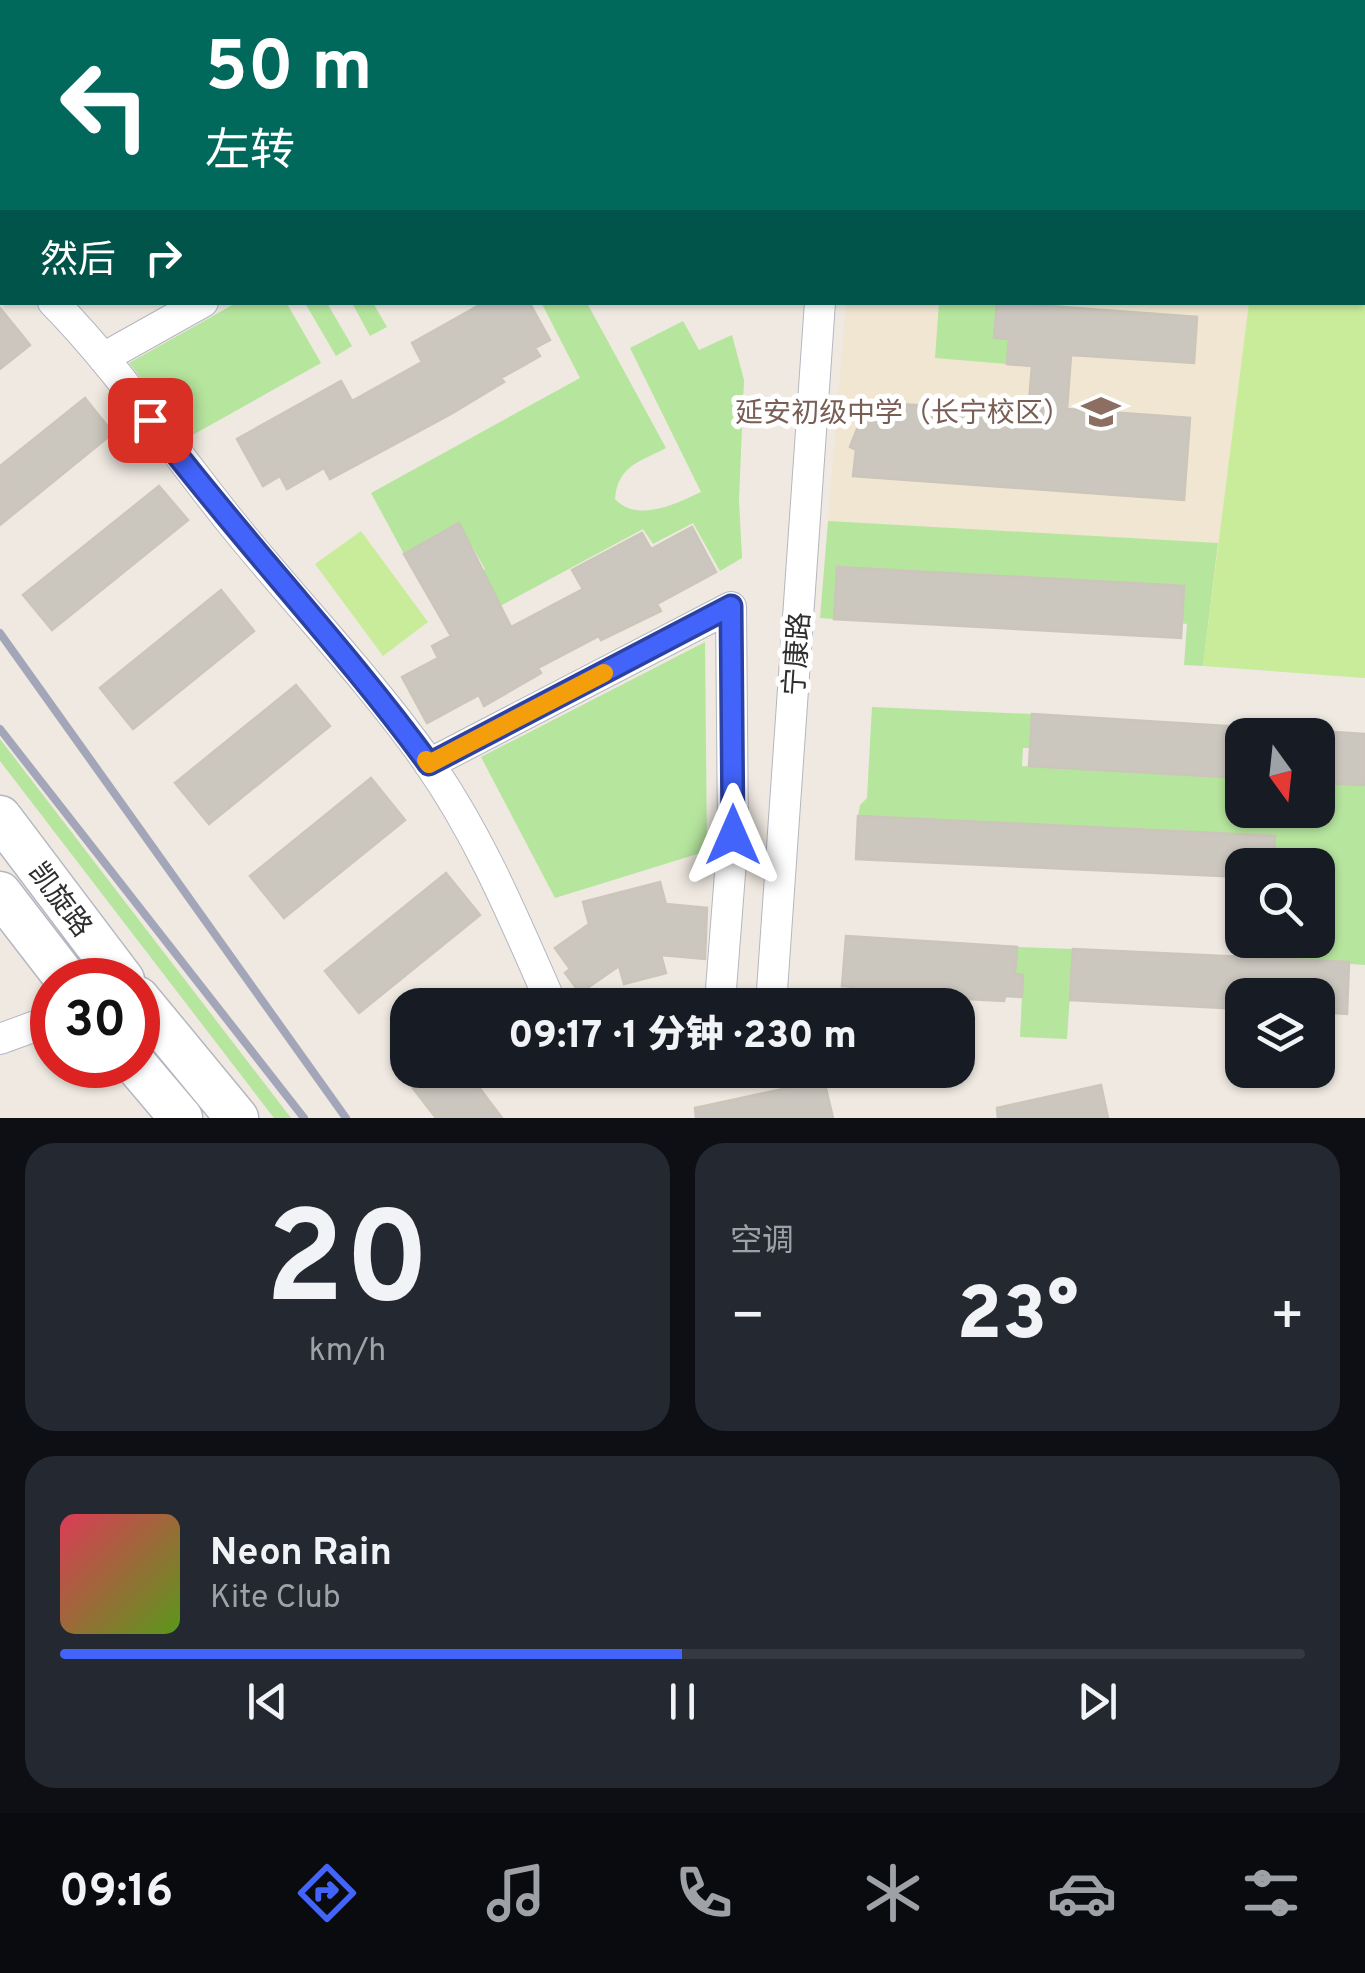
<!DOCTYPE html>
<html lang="zh">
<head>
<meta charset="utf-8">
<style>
	body { margin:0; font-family:Overpass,"Noto Sans SC",sans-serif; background:#242831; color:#f1f3f6; height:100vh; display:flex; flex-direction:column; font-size:38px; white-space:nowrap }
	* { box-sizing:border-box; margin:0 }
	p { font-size:32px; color:#9ea1a6 }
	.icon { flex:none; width:55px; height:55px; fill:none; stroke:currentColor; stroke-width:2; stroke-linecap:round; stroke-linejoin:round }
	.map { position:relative; height:1118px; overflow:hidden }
	.sheet { display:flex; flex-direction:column; gap:25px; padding:25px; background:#0d0f14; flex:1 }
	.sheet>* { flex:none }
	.guide { position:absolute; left:0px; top:0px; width:1365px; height:305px; box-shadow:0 2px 8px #0004; background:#00695c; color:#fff; overflow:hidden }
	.needle { width:65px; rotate:165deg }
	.tools { position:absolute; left:1225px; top:718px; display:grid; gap:20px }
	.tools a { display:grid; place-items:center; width:110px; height:110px; border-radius:20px; background:#171b24; box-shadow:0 2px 8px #0004; font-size:50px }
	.speed { position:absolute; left:30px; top:958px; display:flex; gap:20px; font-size:50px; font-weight:700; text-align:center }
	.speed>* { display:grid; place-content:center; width:130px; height:130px; border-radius:50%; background:#171b24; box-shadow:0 2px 8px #0004; line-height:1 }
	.speed .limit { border:15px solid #d22; background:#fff; color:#111 }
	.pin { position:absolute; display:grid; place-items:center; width:85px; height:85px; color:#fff; margin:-42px; border-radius:20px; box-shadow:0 5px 15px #0006 }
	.me { position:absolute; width:110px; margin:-55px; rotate:0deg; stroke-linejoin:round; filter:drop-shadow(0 0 8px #0008) }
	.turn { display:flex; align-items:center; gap:35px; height:210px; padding:0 40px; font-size:45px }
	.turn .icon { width:130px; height:130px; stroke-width:2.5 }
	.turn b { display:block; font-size:70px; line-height:85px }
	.then { display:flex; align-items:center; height:95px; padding:0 40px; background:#0003; gap:20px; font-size:38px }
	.big { font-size:75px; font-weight:800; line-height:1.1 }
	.sheet .widget { flex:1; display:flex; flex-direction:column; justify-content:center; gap:15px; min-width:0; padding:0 35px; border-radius:30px; background:#242831 }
	.sheet .dial { align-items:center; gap:0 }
	.dial b { font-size:130px; line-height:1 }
	.song { display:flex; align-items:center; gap:30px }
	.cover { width:120px; height:120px; border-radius:15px; background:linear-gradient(135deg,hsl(350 70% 55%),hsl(90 70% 35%)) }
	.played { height:10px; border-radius:5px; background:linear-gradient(90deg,#4264fb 50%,#363941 50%) }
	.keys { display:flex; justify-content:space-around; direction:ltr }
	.heat { display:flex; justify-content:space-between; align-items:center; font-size:55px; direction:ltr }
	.sheet .tiles { flex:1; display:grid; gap:25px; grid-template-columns:1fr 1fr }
	.widget:last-child { grid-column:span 2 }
	.trip { position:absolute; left:390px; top:988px; width:585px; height:100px; border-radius:30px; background:#171b24; box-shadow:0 2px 8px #0004; font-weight:800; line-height:100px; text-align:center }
	.tabs { display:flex; height:160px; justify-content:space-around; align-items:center; background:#090b0e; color:#9ea1a6 }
	.tabs .icon { width:70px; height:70px }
	.tabs .active { color:#4264fb }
	.tabs b { font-size:45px; color:#f1f3f6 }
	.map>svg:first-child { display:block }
</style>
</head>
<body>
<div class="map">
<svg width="1365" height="1118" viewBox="0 0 1365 1118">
	<rect width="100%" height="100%" fill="#efe9e1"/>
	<path fill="#f0e6d1" d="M1362,233H1365V678L1203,666L1217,544L828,521L846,303L1362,302Z"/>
	<path fill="#b6e59e" d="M1089,0H1341V2H1087Z
		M286,302L321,363L189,437L129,363L236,303Z
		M541,302L587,303L666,448C640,462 618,465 615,499C637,523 676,504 701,492L630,348L683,321L699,350L732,335L744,380L739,500L742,558L720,571L693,523L653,544L643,529L450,633L431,600L485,569L459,524L404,554L371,493L580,378Z
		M305,303H327L352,346L336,356Z
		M352,303H373L387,327L370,336Z
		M939,303H997L995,338L1009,339L1007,364L935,358Z
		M828,521L1218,543L1203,666L1184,665L1187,624L837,567L834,619L820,618Z
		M705,642L707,851L555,898L481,757Z
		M872,707L1032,714L1030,748H1023L1022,766L1242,778V810H1318V783L1365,785V965L1269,958L1272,940H1318V865H1281V859H1274L1275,836L858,816L860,805L867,798Z
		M0,739L291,1118H274L0,761Z
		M1017,947L1073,949L1067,1039L1020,1037L1023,975L1015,974Z"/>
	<path fill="#c9ec9a" d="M1363,233H1365V678L1203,666L1249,303L1362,302Z
		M361,531L428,622L383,656L315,564Z"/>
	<path fill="#cbc7bf" stroke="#cbc5ba" stroke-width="2.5" d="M485,302H529L550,340L535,348L540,356L501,378L504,382L451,414L330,479L324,468L287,489L280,476L263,486L237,439L341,381L352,401L422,362L412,343Z
		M997,302L1197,317L1194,363L1071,355L1067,409L1190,418L1184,500L853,476L856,450L850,447L857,429L859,401L1028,413L1032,366L1007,364L1009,339L994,338Z
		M0,308L30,345L0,369Z
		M85,398L113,433L0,525V466Z
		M159,486L188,520L52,630L23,595Z
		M459,523L511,627L583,589L572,570L642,533L651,549L692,527L716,572L657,604L661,611L601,640L599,636L538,668L541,673L484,706L479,695L427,723L402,677L438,658L432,646L451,636L404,554Z
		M837,567L1184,586L1181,638L834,619Z
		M221,590L254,631L133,729L100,688Z
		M296,685L330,726L209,824L175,783Z
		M1032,714L1242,727V778L1029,766Z
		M1318,731L1365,734V785L1318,783Z
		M371,778L405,820L284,918L250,876Z
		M858,816L1275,836L1274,865H1242V877L856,859Z
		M446,873L480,915L359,1013L325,971Z
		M660,882L666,904L707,908L705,959L661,955L666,973L624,984L619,966L580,993L565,973L570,969L555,948L589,924L583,902Z
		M846,936L1017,947L1015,974L1023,975L1022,997L1005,996L1004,1001L854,993V987L842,986Z
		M1073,949L1349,962L1347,1014L1318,1012V995H1242V1009L1070,1000Z
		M399,1070H466L502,1118H436Z
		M824,1080L833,1118H696L695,1108Z
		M1101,1085L1108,1118H998L997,1108Z"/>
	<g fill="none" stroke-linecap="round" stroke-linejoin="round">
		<g stroke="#b4b7c1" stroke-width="32">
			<path id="street" d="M509,2V0
				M841,2V0
				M0,283H2
				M53,302C119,369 171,448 230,521C295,602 368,677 428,762C481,838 515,921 552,1005
				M103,358L203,302
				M429,764L731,607L733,835L720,1002L704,1005
				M771,1005L820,302
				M0,1039L52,1020
				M767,1072V1070"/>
		</g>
		<g stroke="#b4b7c1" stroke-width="45">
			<path id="secondary" d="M0,817L123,980
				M0,893L67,980
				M138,998L237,1118
				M136,1065L181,1118"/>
		</g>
		<g stroke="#c9c9c9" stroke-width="50">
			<path id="primary" d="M106,2L111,0
				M0,57L2,56"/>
		</g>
		<use href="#street" stroke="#fff" stroke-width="30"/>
		<use href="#secondary" stroke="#fff" stroke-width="42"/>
		<use href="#primary" stroke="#f2d163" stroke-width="48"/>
		<path stroke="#a3a6b8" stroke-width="8" d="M0,633L346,1118
			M0,729L304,1118"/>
	</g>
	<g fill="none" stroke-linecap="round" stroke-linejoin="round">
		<g stroke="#2b41a3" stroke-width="25">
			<path id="route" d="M150,420C239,538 342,645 429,764L731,606L733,835"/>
		</g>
		<use href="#route" stroke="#4264fb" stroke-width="18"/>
		<path stroke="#f59e0b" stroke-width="18" d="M426,760L429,764L604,673"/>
	</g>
	<defs>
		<g id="school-bare" transform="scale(3)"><path d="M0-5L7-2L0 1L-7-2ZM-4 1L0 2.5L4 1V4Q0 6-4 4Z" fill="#8d6e63" stroke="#fff" stroke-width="2.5" paint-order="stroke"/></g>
	</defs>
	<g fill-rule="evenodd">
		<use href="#school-bare" x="1101" y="412"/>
	</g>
	<g text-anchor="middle" stroke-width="10" stroke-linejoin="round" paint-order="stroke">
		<g font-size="28" fill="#785e54" stroke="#fff" text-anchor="end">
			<text x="1071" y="422">延安初级中学（长宁校区）</text>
		</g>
		<g font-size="28" fill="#2e2e2e" stroke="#fff">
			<text transform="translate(796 654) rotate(-86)" y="10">宁康路</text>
			<text transform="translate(61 899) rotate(53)" y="10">凯旋路</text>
		</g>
	</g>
</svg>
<div class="tools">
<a><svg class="needle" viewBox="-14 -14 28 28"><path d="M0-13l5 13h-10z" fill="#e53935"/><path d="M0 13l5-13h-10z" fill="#9ea1a6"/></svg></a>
<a><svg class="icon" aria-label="search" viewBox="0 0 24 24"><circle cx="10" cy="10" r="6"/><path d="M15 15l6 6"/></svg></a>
<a><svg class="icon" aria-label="layers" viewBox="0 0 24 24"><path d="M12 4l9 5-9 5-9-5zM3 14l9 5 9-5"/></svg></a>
</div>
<div class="speed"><div class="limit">30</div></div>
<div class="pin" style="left:150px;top:420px;background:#d93025"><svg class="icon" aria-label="arrive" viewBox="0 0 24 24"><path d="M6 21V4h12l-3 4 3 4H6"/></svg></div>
<svg class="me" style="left:733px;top:835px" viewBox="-20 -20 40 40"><path d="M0-17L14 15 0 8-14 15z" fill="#4264fb" stroke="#fff" stroke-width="4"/></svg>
<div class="trip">09:17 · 1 分钟 · 230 m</div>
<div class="guide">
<div class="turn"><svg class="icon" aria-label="left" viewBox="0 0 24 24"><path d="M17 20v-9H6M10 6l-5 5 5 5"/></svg><div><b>50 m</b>左转</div></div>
<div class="then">然后<svg class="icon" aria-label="right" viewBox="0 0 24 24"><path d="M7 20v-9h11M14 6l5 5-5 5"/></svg></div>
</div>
</div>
<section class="sheet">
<div class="tiles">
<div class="widget dial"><b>20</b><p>km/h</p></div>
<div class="widget"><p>空调</p>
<div class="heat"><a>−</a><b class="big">23°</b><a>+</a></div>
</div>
<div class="widget">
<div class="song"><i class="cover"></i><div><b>Neon Rain</b><p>Kite Club</p></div></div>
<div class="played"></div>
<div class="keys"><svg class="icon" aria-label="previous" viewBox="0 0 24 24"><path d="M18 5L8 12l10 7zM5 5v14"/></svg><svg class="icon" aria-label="pause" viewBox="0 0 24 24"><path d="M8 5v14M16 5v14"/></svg><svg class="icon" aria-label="next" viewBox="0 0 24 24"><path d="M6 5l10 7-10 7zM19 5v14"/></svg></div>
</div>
</div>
</section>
<nav class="tabs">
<b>09:16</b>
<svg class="icon active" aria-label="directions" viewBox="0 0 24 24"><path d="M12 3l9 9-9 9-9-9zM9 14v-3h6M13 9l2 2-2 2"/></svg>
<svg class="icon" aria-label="music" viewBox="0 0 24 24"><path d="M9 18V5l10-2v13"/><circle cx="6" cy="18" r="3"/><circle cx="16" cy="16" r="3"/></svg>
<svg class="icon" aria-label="phone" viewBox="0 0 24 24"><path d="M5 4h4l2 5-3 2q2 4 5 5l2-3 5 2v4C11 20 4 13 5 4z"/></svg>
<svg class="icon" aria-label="climate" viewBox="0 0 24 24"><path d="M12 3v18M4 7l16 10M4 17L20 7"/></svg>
<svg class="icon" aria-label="car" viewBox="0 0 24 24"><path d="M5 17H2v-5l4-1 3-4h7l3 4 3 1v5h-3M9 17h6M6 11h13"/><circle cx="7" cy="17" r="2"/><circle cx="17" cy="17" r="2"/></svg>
<svg class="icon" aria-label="filters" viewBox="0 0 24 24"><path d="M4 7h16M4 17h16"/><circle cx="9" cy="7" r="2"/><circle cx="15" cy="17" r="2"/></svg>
</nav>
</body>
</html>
